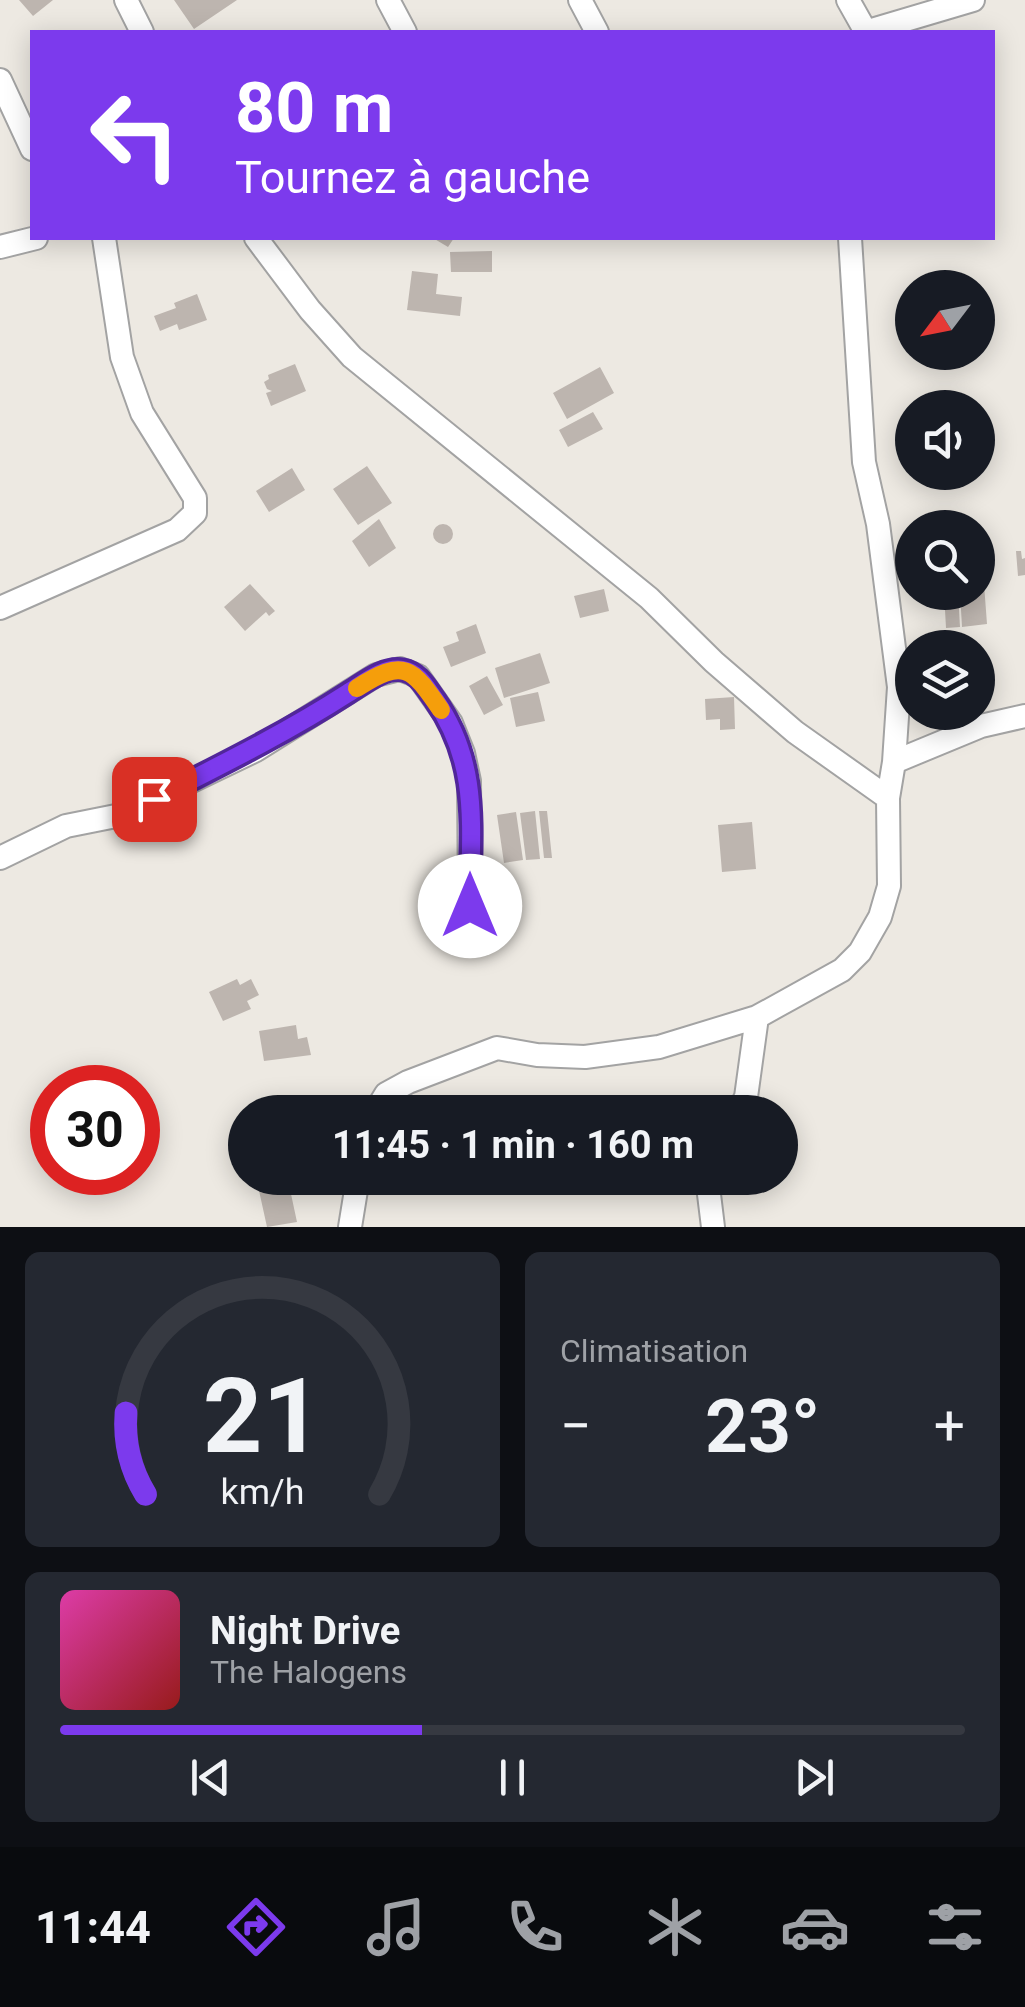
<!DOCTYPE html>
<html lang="fr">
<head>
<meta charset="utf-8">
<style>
	body { margin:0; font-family:Roboto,sans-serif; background:#242831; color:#f1f3f6; height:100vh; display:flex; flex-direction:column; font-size:38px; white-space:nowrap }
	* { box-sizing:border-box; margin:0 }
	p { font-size:32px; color:#9ea1a6 }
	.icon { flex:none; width:55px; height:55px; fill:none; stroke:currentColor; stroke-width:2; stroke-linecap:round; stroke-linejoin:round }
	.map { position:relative; height:1227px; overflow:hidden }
	.panel { display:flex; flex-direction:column; gap:25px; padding:25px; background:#0d0f14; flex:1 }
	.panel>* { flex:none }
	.banner { position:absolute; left:30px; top:30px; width:965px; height:210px; border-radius:0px; box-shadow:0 5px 25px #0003; background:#7c3aed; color:#fff; overflow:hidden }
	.needle { width:65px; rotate:238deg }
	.buttons { position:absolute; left:895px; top:270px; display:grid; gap:20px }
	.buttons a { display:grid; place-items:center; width:100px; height:100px; border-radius:50%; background:#171b24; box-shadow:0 5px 25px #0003; font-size:50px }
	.speed { position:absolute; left:30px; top:1065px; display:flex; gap:20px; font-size:50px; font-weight:700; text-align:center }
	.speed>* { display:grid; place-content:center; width:130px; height:130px; border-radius:50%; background:#171b24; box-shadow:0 5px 25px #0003; line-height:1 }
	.speed .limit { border:15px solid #d22; background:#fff; color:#111 }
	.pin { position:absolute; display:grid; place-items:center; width:85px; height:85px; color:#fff; margin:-42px; border-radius:20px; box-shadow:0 5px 15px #0006 }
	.me { position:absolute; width:110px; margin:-55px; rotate:0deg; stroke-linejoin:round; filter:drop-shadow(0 0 8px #0008) }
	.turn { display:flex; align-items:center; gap:35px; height:210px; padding:0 40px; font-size:45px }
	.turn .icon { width:130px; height:130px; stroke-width:2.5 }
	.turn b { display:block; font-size:70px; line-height:85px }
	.big { font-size:75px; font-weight:700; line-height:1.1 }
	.panel .widget { flex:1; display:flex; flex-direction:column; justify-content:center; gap:15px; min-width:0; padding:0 35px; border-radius:15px; background:#242831 }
	.panel .dial { align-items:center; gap:0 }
	.dial svg { height:260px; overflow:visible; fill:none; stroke:#363941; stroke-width:7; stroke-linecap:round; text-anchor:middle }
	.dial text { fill:#f1f3f6; stroke:none }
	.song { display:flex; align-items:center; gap:30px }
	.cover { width:120px; height:120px; border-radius:15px; background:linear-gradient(135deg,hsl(320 70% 55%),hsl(0 70% 35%)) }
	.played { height:10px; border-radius:5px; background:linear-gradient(90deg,#7c3aed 40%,#363941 40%) }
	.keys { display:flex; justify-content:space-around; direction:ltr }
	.heat { display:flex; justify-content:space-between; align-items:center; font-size:55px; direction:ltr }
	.panel .tiles { flex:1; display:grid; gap:25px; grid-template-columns:1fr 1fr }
	.widget:last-child { grid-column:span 2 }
	.trip { position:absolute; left:228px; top:1095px; width:570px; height:100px; border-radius:50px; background:#171b24; box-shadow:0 5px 25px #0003; font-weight:700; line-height:100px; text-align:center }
	.menu { display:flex; height:160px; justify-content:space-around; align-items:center; background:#090b0e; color:#9ea1a6 }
	.menu .icon { width:70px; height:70px }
	.menu .on { color:#7c3aed }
	.menu b { font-size:45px; color:#f1f3f6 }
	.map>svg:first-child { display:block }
</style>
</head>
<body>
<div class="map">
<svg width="1025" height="1227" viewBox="0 0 1025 1227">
	<rect width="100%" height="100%" fill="#ede9e2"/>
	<path fill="#bdb5af" d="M19,0H53L33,16Z
		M174,0H237L194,29Z
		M433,238H454L448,247Z
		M492,251V272H451L450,252Z
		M412,271L438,274L436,294L462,297L460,316L407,310Z
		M197,294L207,320L179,330L177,324L160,331L154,316L176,308L174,303Z
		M295,364L306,391L271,406L266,393L272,391L267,389L264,382L269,379L268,375Z
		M600,367L614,393L567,419L553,393Z
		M593,412L603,429L568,447L559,430Z
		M367,466L392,503L358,525L333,489Z
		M292,468L305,490L269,512L256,491Z
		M379,519L396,548L369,567L352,541Z
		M433 534a10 10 0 1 1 20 0a10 10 0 1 1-20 0Z
		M1016,551H1021L1022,559L1025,558V575L1018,576Z
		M250,584L275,611L269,616L266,612L245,631L224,607Z
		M984,584L987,624L962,627L960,592H978V585Z
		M604,589L609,611L580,618L574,596Z
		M944,592H958L960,627L946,628Z
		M476,624L486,653L451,667L443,647L459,641L456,632Z
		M540,653L550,683L504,698L495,668Z
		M487,676L503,705L484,715L469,686Z
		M538,692L545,721L516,727L510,698Z
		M734,697L735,729L720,730V719L706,720L705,699Z
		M535,811L540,859L526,860L520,813Z
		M539,811H547L552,858H544Z
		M516,812L523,860L504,863L497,815Z
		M752,822L756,869L722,872L718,825Z
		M237,979L240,985L251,979L259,995L247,1001L251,1009L223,1021L209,992Z
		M296,1025L298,1039L307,1037L311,1055L264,1061L259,1031Z
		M288,1180L297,1222L267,1227L258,1186Z"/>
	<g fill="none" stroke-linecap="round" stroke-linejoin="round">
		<g stroke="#a3a3a3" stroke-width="26">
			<path id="street" d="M126,0L142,32
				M388,0L405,32
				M580,0L597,32
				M848,0L866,32
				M865,32L973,0
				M0,80L32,149
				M256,238L310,310L352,357L649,598L714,662L795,732L888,798
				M0,247L36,238
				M0,608L177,530L195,513V498L142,413L122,357L104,238
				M894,762L981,726L1025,716
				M0,858L66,826L121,815L256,750L376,675L400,669L418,676L451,723L463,753L469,781L470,906
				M375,1112L386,1094L408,1082L497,1048L537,1055L585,1057L659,1047L757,1017L842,970L860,952L880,917L889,886L888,798L894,762L899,687L878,524L864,462L850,238
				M738,1112L746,1097L757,1017
				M707,1178L713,1227
				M350,1227L358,1178"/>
		</g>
		<use href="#street" stroke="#fff" stroke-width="22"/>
	</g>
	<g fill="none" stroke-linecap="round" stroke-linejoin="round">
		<g stroke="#51269a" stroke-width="25">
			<path id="route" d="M154,799C221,765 286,733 348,693C363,684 384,666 403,670C419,673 426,688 435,700C481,766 470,830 470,906"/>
		</g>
		<use href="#route" stroke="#7c3aed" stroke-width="18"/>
		<path stroke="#f59e0b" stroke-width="18" d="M357,688C405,657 412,668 441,710"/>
	</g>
</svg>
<div class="buttons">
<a><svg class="needle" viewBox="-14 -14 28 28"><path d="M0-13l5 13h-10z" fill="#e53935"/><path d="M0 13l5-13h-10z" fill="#9ea1a6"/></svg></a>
<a><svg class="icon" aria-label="sound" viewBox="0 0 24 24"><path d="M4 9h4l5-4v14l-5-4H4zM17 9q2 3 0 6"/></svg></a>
<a><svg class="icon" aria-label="search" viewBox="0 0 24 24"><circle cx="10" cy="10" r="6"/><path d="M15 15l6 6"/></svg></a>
<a><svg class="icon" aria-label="layers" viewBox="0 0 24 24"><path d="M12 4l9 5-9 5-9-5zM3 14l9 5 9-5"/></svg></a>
</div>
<div class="speed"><div class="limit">30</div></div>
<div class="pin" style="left:154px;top:799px;background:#d93025"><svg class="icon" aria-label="arrive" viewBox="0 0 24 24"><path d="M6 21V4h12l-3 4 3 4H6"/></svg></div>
<svg class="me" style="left:470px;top:906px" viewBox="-20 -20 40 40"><circle r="19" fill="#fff"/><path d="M0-13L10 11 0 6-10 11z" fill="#7c3aed"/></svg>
<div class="trip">11:45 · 1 min · 160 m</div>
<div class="banner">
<div class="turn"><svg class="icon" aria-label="left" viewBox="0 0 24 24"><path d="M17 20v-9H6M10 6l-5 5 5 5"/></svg><div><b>80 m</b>Tournez à gauche</div></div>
</div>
</div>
<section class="panel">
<div class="tiles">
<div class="widget dial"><svg viewBox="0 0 100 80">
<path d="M14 69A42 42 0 1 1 86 69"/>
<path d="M14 69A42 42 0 0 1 8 44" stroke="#7c3aed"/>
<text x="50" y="56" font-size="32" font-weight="700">21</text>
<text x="50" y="72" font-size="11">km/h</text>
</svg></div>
<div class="widget"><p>Climatisation</p>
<div class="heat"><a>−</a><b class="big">23°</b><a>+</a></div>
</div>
<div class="widget">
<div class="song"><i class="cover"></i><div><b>Night Drive</b><p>The Halogens</p></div></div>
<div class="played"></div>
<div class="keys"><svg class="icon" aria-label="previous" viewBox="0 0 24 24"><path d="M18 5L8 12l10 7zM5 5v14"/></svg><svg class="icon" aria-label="pause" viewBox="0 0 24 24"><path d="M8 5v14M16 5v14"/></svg><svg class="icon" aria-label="next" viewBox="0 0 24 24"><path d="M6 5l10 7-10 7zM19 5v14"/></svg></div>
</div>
</div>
</section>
<nav class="menu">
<b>11:44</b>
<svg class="icon on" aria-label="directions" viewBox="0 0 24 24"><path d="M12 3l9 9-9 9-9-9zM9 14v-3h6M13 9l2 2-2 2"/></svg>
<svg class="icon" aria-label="music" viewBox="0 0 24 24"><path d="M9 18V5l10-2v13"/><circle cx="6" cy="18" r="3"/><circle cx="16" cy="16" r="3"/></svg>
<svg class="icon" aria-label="phone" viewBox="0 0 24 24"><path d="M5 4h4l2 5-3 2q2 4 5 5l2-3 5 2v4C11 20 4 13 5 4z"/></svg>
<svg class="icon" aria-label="climate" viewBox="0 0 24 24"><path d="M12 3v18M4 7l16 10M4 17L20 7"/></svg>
<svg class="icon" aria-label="car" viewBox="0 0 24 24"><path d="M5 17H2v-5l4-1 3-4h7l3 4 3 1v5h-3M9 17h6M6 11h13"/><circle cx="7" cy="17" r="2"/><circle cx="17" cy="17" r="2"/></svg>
<svg class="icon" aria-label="filters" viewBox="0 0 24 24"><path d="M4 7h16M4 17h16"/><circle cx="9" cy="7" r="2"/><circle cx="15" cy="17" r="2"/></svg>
</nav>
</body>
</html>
